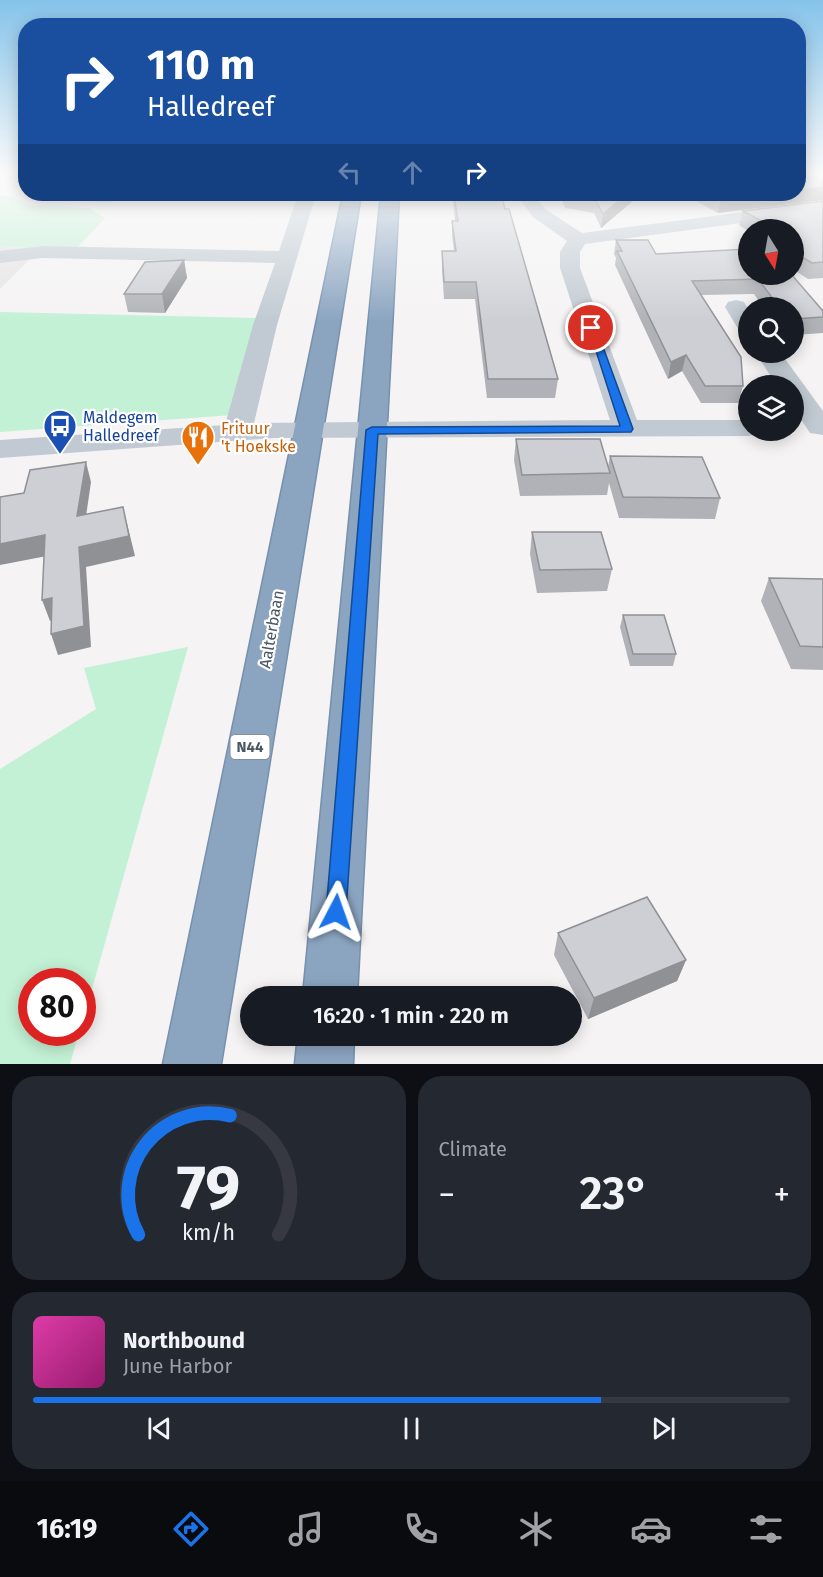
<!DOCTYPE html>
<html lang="en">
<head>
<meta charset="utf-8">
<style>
	body { margin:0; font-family:"Fira Sans",sans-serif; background:#242831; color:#f1f3f6; height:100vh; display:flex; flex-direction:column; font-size:22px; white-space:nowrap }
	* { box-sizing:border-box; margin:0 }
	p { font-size:20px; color:#9ea1a6 }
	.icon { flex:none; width:33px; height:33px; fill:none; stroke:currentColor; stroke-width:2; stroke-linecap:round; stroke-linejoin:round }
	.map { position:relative; height:1064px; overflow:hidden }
	.drawer { display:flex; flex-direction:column; gap:12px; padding:12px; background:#0d0f14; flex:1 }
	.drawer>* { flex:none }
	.hud { position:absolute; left:18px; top:18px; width:788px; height:183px; border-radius:24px; box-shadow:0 3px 15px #0003; background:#1a4fa0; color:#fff; overflow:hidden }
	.needle { width:39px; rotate:169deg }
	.fabs { position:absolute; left:738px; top:219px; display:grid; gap:12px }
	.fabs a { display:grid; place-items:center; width:66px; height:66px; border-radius:50%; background:#171b24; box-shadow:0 3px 15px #0003; font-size:30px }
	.speed { position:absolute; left:18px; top:968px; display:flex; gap:12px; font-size:30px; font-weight:700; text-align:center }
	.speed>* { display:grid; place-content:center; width:78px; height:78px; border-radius:50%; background:#171b24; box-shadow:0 3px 15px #0003; line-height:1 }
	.speed .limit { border:9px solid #d22; background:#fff; color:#111 }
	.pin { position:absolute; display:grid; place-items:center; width:51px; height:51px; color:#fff; margin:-26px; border:3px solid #fff; border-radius:50%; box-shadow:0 2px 6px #0007 }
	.me { position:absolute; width:66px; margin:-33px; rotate:4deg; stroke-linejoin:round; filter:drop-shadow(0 0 4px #0008) }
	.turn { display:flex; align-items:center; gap:21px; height:126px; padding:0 30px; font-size:27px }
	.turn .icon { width:78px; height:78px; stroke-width:2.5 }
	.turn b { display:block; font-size:42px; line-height:51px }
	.lanes { display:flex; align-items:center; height:57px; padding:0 30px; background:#0003; justify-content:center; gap:30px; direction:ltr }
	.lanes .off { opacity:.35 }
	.big { font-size:45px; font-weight:600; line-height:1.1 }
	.drawer .tile { flex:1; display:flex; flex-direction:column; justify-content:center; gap:9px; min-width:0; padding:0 21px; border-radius:24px; background:#242831 }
	.drawer .dial { align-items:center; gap:0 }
	.dial svg { height:156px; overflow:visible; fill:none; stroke:#363941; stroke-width:7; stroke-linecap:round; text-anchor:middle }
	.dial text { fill:#f1f3f6; stroke:none }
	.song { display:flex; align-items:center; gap:18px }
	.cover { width:72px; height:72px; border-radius:9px; background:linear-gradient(135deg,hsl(320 70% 55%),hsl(320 70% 35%)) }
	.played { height:6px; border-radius:3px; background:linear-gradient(90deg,#1a73e8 75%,#363941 75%) }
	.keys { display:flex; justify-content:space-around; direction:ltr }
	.heat { display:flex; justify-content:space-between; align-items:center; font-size:33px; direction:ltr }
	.drawer .tiles { flex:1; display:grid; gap:12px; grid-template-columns:1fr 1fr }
	.tile:last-child { grid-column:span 2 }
	.trip { position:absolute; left:240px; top:986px; width:342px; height:60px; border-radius:30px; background:#171b24; box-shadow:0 3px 15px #0003; font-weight:600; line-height:60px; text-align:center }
	.tab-bar { display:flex; height:96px; justify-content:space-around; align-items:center; background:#090b0e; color:#9ea1a6 }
	.tab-bar .icon { width:42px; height:42px }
	.tab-bar .current { color:#1a73e8 }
	.tab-bar b { font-size:27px; color:#f1f3f6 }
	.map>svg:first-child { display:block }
</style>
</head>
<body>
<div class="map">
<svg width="823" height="1064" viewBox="0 0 823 1064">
	<rect width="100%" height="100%" fill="#f5f3f3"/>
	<path fill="#e6e4e5" d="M0,247L41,248L0,289Z"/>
	<path fill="#c3f1d5" d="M77,194H140L137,197L107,203L81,201Z
		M0,196L13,197L28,205L89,208L105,218L76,249L0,247Z
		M0,312L257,318L232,415L0,432Z
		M188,647L83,1021L82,981H32V1032H79L70,1064H0V769L96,709L84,668Z"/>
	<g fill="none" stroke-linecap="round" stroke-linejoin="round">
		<g stroke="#7690ad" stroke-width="3">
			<path id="highway" d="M343,194H361L221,1064H163Z
				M381,194H399L357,996H303Z
				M298,1035H354L353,1064H295Z"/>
		</g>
		<path fill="#c1cad2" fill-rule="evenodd" d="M298,194H316L277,325L254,423L610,420L560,268V252L567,241L533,217L516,194H533L545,209L582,233L823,202V212L585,244L580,252V268L637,420H748V430H760L758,434L748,436L274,438L0,458V440L225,425L253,325L275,263L43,258L0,263V251L43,246L279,251Z
			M736,300L744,302L748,309V334L740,332L725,307L728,302Z
			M755,352H780L823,411V435L810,433L794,409V386H777Z"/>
		<use href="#highway" fill="#8ba5c1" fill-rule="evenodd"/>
	</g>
	<path fill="#b0b2b7" d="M452,194H501L505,209L558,379L555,398H487L475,299H444L442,268V251H454L452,236V221H455Z
		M560,194H641L601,228L594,213L565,208Z
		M683,194H798L718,213Z
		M823,201V278L808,279L794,270V230H748V231L739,225L743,211Z
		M616,240L656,254L748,249L823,311V333L794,335V308H764L754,294L701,295L743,386L738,403H701L682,371L668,379L615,265L616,258L614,254Z
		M184,260L187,278L165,313L128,312L124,294Z
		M516,439L608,467L610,456L720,498L715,519L619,518L609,483L607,495L520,496L514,460Z
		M532,532L612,569L607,591L537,593L530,554Z
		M769,578L823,579V670L791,669L761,601Z
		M623,615L676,654L673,666H630L620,627Z
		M558,933L686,960L677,981L588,1019L554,955Z"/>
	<path fill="#909195" d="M823,187V200L718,213L721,199L769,194H798V190Z
		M627,194H641L601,228L603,214Z
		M184,260L187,278L165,313L162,294Z
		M686,355L682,371L668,379L671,362Z
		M86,462L91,482L83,537L77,516Z
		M123,507L135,556L86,567L91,647L58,655L51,634L79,547Z
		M45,535L52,555L0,565V544Z
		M52,598L59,619L50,621L42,600Z
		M686,960L677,981L588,1019L594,998Z"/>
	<path fill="#cdcfd5" stroke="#909195" stroke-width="1.5" d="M798,172H823V187L798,190Z
		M454,194H501L505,209H509L558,379H488L476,282H444L442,251H456L452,221H458Z
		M567,194H627L603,214L595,199Z
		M711,194H769L721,199Z
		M823,201V262L812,263L794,252V230H767L756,223L764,222L743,211Z
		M616,240H648L656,254L748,249V274H791L823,311V317L794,319V308H780L758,279L692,281L741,357L743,386H705L686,355L671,362L617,251H622Z
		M184,260L162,294H124L145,262Z
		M516,439H600L610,473L522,475Z
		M610,456L702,457L720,498L623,497Z
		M86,462L77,516L123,507L129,536L79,547L84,626L51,634L52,598L42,600L45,535L0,544V497L24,493L30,470Z
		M532,532H601L612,569L540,570Z
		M769,578L823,579V647L800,646Z
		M623,615H664L676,654H633Z
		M647,897L686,960L594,998L558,933Z"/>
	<linearGradient id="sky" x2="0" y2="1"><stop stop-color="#85c3ea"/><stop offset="0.54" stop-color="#fafafa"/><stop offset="1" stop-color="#fafafa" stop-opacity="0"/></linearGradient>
	<rect width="823" height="321" fill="url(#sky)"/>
	<path fill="#1a73e8" stroke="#114b97" stroke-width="1.5" d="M588,326L596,328L633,429L631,432L378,434L346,912L343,919L336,922L329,919L326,912L366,430L372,427L620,426Z"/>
	<defs>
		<g id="bus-pin" transform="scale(1.725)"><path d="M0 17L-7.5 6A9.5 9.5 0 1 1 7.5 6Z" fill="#1a4fb4" stroke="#fff"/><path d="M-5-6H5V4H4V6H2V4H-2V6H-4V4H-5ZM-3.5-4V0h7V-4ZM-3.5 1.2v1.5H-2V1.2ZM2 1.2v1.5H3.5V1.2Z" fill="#fff"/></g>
		<g id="restaurant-pin" transform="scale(1.725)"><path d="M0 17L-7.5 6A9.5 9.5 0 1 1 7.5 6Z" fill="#e8710a" stroke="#fff"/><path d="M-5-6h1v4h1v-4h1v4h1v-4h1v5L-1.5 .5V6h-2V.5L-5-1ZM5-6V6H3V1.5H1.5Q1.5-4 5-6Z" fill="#fff"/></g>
	</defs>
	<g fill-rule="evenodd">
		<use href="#bus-pin" x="60" y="426"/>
		<use href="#restaurant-pin" x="198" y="437"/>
	</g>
	<g text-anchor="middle" stroke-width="4.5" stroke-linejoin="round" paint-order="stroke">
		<rect fill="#fff" stroke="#808990" stroke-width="1.5" x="230.5" y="735" width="39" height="24" rx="4.5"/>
		<g font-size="15" font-weight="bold" fill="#4a5661">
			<text x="250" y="752">N44</text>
		</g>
		<g font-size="16" fill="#164399" stroke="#fff" text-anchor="start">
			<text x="83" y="423">Maldegem<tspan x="83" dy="18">Halledreef</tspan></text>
		</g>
		<g font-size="16" fill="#c56008" stroke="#fff" text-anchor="start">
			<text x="221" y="434">Frituur<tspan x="221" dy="18">'t Hoekske</tspan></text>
		</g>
		<g font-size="16" fill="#4a5661" stroke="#fff">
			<text transform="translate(271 629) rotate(-80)" y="6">Aalterbaan</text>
		</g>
	</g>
</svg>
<div class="fabs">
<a><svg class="needle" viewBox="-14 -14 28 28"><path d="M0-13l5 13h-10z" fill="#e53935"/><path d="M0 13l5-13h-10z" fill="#9ea1a6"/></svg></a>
<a><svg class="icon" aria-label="search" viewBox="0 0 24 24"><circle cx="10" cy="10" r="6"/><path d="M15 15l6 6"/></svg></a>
<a><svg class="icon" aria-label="layers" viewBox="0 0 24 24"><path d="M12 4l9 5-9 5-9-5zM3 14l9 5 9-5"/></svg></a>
</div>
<div class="speed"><div class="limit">80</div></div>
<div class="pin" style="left:591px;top:328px;background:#d93025"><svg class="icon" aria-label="arrive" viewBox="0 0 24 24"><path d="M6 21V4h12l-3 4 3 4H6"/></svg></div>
<svg class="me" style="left:336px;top:912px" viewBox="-20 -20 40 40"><path d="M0-17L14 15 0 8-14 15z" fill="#1a73e8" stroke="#fff" stroke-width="4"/></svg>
<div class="trip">16:20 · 1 min · 220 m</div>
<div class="hud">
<div class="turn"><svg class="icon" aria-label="right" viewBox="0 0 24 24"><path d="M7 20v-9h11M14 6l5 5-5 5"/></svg><div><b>110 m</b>Halledreef</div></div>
<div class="lanes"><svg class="icon off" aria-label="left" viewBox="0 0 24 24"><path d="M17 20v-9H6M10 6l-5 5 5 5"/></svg><svg class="icon off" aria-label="ahead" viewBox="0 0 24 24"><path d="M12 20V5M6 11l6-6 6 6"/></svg><svg class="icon" aria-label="right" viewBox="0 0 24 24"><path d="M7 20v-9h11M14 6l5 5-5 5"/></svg></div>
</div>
</div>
<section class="drawer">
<div class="tiles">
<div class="tile dial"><svg viewBox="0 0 100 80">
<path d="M14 69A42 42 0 1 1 86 69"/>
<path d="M14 69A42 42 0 0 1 61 8" stroke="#1a73e8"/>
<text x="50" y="56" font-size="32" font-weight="700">79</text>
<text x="50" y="72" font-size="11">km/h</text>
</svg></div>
<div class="tile"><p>Climate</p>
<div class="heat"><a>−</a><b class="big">23°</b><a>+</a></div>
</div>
<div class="tile">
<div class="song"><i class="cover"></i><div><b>Northbound</b><p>June Harbor</p></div></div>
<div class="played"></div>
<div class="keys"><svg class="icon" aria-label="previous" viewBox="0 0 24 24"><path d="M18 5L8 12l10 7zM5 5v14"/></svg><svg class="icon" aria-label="pause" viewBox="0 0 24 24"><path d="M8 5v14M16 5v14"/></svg><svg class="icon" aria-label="next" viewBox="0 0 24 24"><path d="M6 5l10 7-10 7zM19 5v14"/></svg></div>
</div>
</div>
</section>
<nav class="tab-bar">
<b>16:19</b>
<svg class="icon current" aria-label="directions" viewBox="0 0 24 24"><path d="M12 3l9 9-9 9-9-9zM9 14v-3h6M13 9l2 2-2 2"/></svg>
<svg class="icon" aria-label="music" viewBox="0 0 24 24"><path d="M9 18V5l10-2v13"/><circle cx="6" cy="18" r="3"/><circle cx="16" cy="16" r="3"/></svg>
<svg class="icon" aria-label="phone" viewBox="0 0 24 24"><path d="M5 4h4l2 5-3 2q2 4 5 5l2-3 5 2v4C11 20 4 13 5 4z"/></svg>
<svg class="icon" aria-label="climate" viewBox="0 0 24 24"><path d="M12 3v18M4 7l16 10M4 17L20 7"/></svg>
<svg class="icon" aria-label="car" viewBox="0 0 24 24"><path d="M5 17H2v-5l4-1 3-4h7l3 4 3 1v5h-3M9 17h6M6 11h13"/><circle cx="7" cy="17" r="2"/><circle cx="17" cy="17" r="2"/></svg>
<svg class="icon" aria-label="filters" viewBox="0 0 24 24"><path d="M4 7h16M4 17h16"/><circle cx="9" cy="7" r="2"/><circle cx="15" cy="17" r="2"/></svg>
</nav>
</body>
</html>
